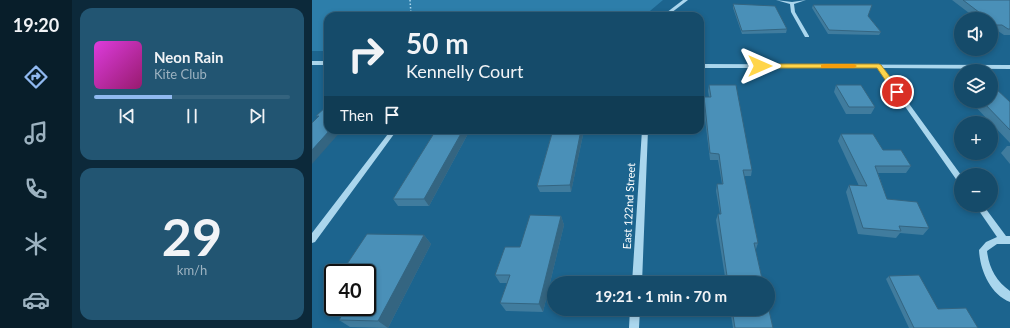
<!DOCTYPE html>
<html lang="en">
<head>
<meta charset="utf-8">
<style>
	body { margin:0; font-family:Lato,sans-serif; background:#225572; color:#f1f3f6; height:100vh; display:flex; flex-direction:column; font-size:15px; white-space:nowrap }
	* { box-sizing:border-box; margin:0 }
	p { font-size:13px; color:#9db3c1 }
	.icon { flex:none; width:22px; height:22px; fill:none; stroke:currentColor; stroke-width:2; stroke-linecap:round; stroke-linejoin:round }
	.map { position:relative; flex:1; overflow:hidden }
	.side { display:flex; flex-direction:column; gap:8px; padding:8px; background:#0c293a; width:240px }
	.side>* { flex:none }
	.hud { position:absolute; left:12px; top:12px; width:380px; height:122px; border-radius:12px; box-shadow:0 2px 6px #0003,0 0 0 1px #34637e; background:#154b6a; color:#f1f3f6; overflow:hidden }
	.fabs { position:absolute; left:642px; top:12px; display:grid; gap:8px }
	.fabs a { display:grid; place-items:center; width:44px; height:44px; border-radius:50%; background:#154b6a; box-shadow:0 2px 6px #0003,0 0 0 1px #34637e; font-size:20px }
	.speed { position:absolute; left:12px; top:264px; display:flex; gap:8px; font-size:20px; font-weight:700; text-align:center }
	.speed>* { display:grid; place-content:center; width:52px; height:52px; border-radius:50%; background:#154b6a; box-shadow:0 2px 6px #0003,0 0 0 1px #34637e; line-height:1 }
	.speed .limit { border:2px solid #111; border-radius:6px; background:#fff; color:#111 }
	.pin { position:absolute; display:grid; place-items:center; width:34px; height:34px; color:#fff; margin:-17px; border:2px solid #fff; border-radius:50%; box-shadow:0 1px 4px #0007 }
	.me { position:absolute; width:44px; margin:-22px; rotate:90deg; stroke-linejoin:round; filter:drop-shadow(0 0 3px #0008) }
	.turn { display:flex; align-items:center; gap:14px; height:84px; padding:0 16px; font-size:18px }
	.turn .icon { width:52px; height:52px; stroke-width:2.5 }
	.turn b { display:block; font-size:28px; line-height:34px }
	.then { display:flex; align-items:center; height:38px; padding:0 16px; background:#0003; gap:8px; font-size:15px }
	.side .widget { flex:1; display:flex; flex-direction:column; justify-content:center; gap:6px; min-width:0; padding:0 14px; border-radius:12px; background:#225572 }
	.side .dial { align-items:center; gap:0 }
	.dial b { font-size:52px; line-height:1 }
	.song { display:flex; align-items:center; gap:12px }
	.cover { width:48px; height:48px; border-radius:6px; background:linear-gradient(135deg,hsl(300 70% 55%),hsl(320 70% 35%)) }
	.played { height:4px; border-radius:2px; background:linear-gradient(90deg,#90b9f0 40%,#34637e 40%) }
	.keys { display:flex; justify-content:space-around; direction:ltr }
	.trip { position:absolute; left:235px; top:276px; width:228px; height:40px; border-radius:20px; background:#154b6a; box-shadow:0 2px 6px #0003,0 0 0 1px #34637e; font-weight:700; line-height:40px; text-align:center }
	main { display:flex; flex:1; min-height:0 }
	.dock { display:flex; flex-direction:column; width:72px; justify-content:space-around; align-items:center; background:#081e2a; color:#9db3c1 }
	.dock .icon { width:28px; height:28px }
	.dock .on { color:#90b9f0 }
	.dock b { font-size:18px; color:#f1f3f6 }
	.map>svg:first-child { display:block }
</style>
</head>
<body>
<main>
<nav class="dock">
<b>19:20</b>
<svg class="icon on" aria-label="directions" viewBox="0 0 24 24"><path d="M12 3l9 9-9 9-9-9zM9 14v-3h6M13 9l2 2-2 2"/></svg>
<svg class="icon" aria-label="music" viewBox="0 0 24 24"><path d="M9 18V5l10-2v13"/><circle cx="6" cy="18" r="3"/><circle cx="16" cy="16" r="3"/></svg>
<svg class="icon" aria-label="phone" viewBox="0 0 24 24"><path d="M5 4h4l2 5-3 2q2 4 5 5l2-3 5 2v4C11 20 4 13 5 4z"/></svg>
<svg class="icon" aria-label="climate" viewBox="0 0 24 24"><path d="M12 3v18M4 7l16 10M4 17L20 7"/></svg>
<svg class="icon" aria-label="car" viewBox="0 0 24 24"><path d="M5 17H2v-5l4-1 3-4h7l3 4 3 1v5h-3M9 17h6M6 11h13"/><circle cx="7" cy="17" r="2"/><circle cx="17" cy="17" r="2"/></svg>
</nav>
<section class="side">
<div class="widget">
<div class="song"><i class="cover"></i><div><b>Neon Rain</b><p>Kite Club</p></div></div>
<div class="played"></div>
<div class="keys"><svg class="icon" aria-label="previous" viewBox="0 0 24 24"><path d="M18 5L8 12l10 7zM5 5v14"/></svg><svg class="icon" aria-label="pause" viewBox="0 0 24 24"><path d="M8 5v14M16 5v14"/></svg><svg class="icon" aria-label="next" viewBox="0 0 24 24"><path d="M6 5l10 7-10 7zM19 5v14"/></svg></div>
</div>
<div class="widget dial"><b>29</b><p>km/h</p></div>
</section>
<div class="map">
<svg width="698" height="328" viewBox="0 0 698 328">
	<rect width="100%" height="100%" fill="#1c648e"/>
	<path fill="#2d7eaa" d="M0,0H351L332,16H16V51H0Z"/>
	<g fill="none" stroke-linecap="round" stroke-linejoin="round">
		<path stroke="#aad6ed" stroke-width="1.5" stroke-dasharray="1.5 2" stroke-linecap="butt" d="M98,0L99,14L106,16"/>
		<path fill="#aad6ed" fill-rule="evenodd" d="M371,0H376L355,16H350Z
			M464,0L480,2L494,0L482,4L483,12L497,36V37H493L479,12L478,4Z
			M0,61H16V65H0Z
			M388,64L698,65V69L571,68L649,175V183L646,182L566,68H388Z
			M79,130H85L3,242L0,243V233Z
			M330,130H336L330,283H320Z
			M663,205H671L694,236H698V244H685L675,251C677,268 684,281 698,291V302C678,294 668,270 667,250L674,242L685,237Z
			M318,309H328L327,328H317Z"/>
	</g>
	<path fill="#407c9e" d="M640,0H698V35H692L686,31H680L679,30V19H665Z
		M421,4L475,29L474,33L430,34L421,8Z
		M501,5L556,16L569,32L567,35L516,34L500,8Z
		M397,85L440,170L439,176H432L446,243L444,249H443L451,283H414L404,220L406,214H408L404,191L405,184H410L406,160H398L391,103L392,97H397L396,91Z
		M524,85L563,107L559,114H534L522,92Z
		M658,101L698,102V143Z
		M124,130H158L117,206H86L81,199Z
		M241,130H272L259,192H228L225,186Z
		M529,134L571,150L599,166L594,173H566L575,199L617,228L611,235L588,233L584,238L546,234L534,192L537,185L547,186L526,141Z
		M695,146H698V164L689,153Z
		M249,216L252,225L231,312L194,311L188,303L195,283H188L183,275L208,247Z
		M112,235L119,244L76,328L38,327L27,320L55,307V273H41L33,267Z
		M577,276L626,309L666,328H597L574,279Z
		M418,309H456L461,328H421Z"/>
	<path fill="#346581" d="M18,130H30L0,164V150Z
		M151,130H158L117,206L112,199Z
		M269,130H272L259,192L258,185Z
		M249,216L252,225L231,312L227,304Z
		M112,235L119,244L76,328L66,321Z"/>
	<path fill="#4a90b8" stroke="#346581" d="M651,0H698V29H696L690,25H684L679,21V19H676Z
		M421,4L463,6L475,29L430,31Z
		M501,5H560L556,16L569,32L517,30Z
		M397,85H424L440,170H431L446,243H442L451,283H416L406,214H409L405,184H411L407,154L398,153L392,97H399Z
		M524,85H549L563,107H537Z
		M679,86H681L698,102V130L670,101H679Z
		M16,105V130H18L0,150V123L7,116H4Z
		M124,130H151L112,199H81Z
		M241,130H269L258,185L225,186Z
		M529,134H561L571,150H589L599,166H563L575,199L605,202L617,228L587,226L589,231L551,228L537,185L555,186Z
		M218,215L249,216L227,304L188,303L198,275H183L193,247H208Z
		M55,234L112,235L66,321L27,320L35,307H55V274L59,267H33Z
		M607,275L626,309L654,308L666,328H602L577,276Z
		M456,306L461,328H423L420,309H456Z"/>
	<path fill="#ffd54a" stroke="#a68a30" d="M567,64L569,65L588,90V93H582L565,68H448L444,66L448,64Z"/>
	<path fill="#f59e0b" d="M512,64H542L545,66L542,68H509V65Z"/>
	<g text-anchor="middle" stroke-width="4" stroke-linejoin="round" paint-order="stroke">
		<g font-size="11" fill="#fff" stroke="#1c648e">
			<text transform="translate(317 206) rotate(-87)" y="4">East 122nd Street</text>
		</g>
	</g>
</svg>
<div class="fabs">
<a><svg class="icon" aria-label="sound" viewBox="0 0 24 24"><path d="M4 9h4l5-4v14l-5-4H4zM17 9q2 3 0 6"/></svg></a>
<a><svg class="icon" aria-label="layers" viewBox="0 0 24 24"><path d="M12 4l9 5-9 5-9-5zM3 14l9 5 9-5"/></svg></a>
<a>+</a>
<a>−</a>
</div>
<div class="speed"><div class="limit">40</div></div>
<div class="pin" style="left:585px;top:92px;background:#d93025"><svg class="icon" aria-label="arrive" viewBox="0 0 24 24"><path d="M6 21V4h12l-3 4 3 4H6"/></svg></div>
<svg class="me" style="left:448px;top:66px" viewBox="-20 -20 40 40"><path d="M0-17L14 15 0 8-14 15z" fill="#ffd54a" stroke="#fff" stroke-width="4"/></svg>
<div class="trip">19:21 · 1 min · 70 m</div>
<div class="hud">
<div class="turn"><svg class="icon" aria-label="right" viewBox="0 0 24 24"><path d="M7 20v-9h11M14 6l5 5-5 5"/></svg><div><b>50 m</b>Kennelly Court</div></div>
<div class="then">Then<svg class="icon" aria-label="arrive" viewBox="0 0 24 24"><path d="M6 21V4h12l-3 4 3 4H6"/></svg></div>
</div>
</div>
</main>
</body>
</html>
